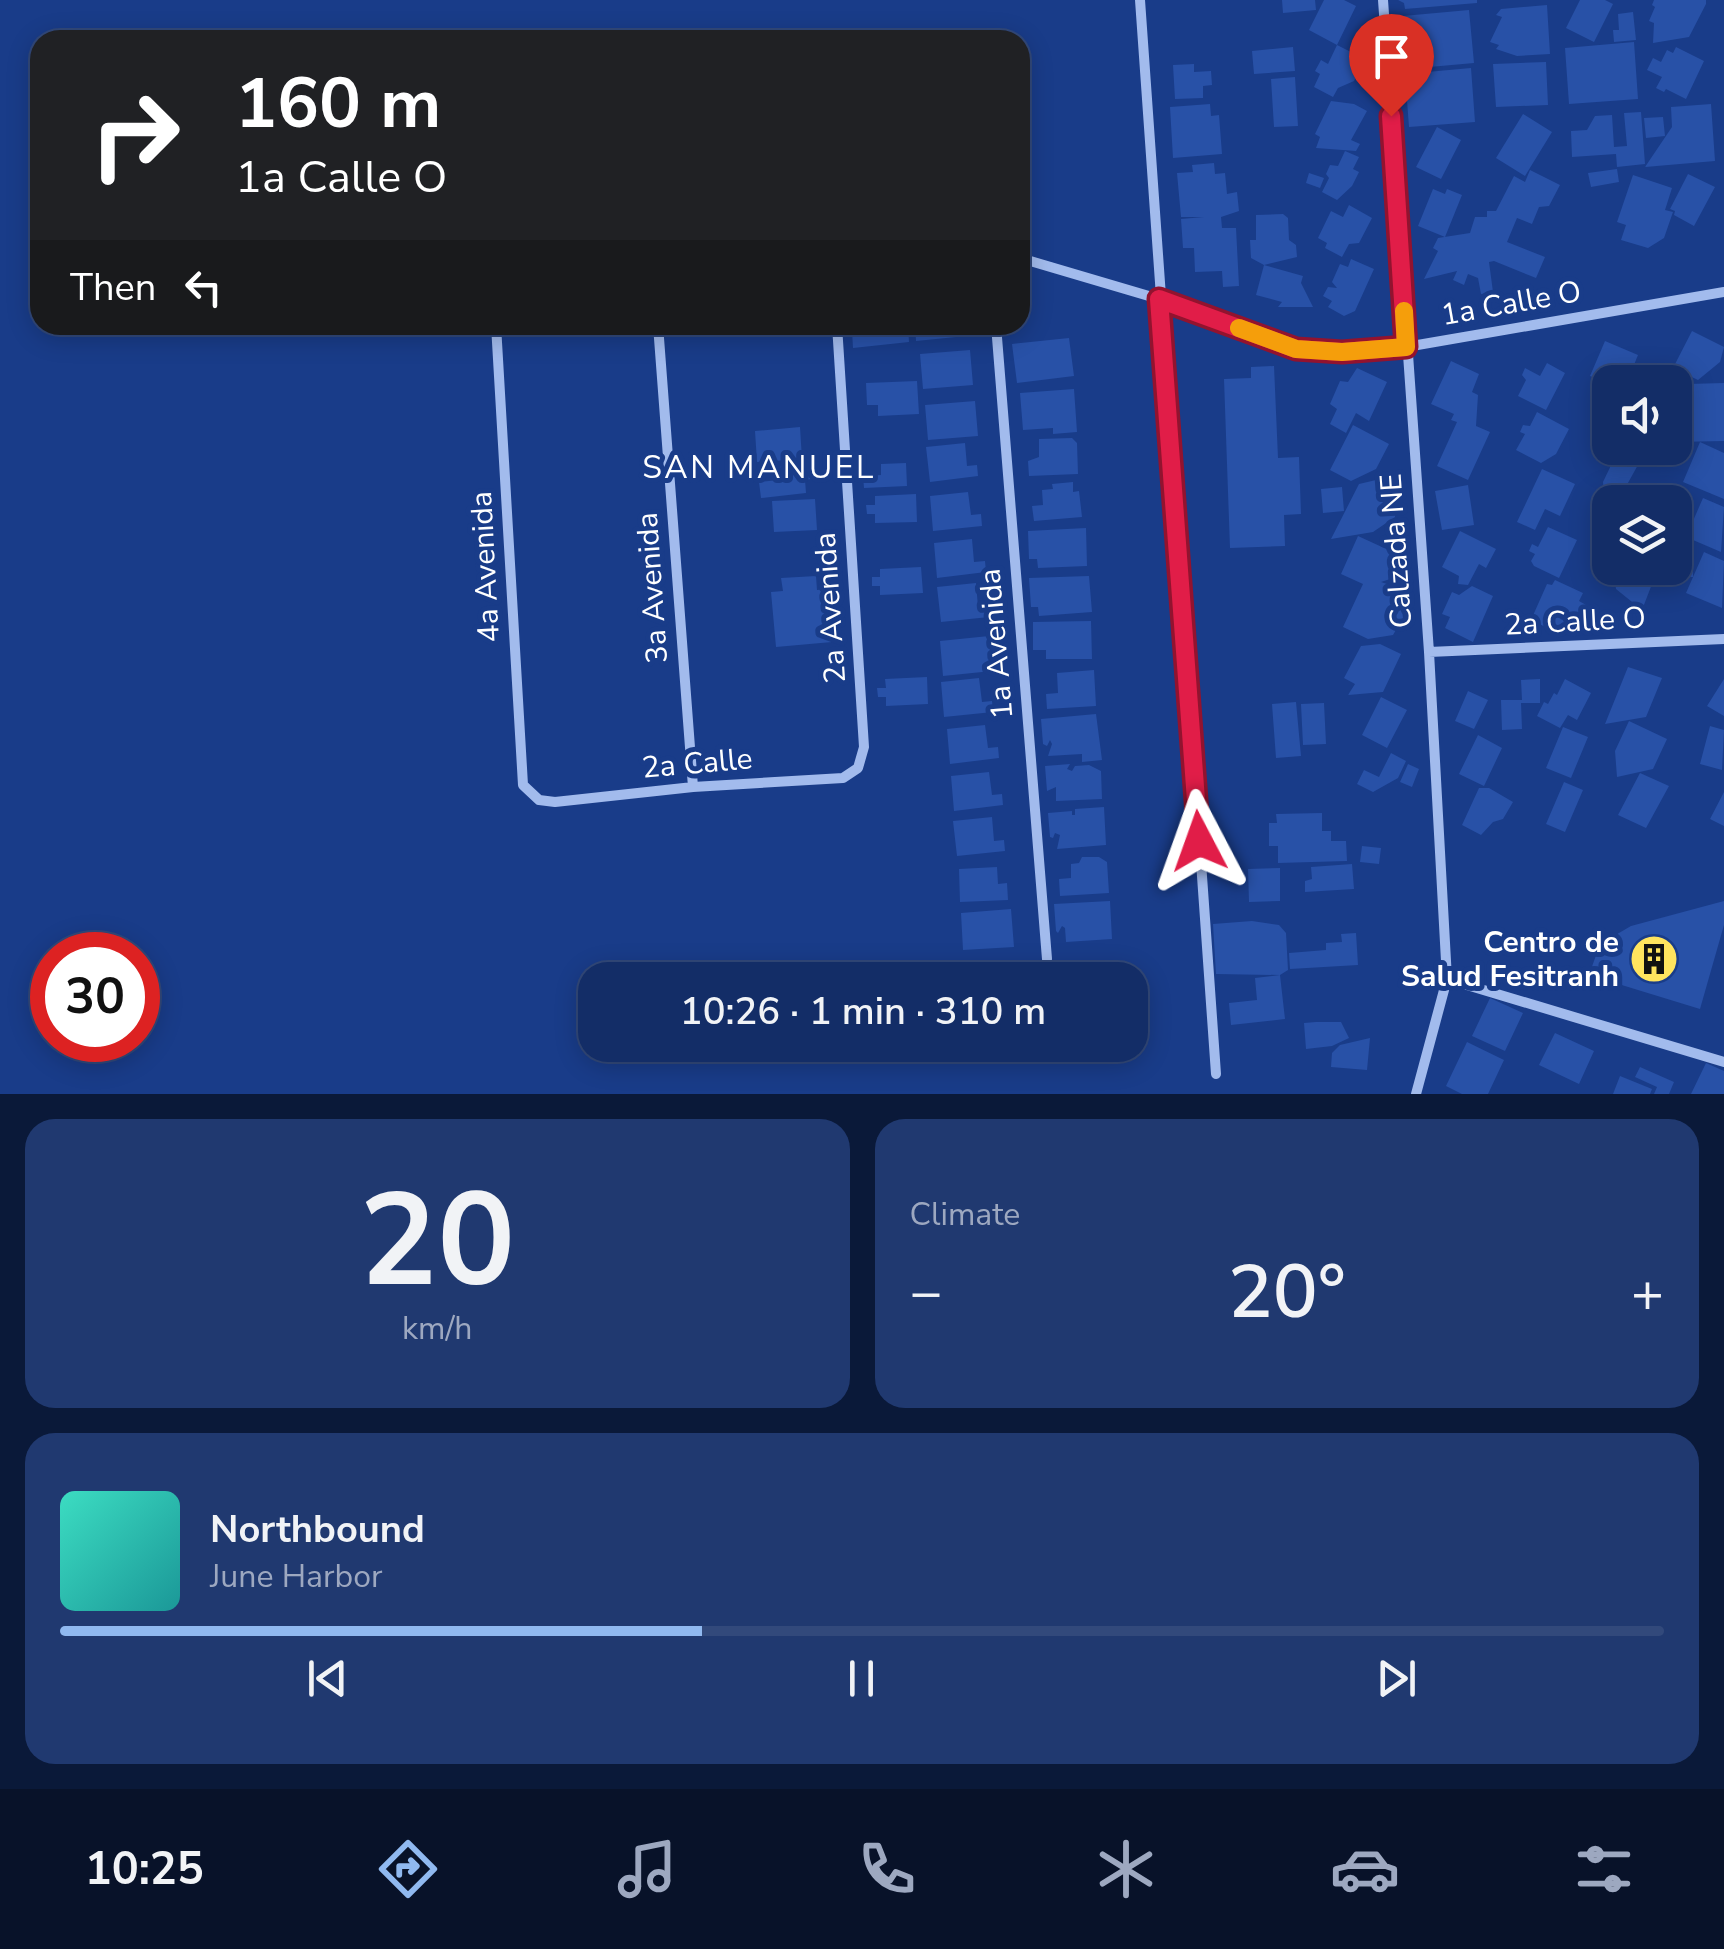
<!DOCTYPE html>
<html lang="en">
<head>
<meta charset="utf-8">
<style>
	body { margin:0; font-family:"Nunito Sans",sans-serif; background:#203970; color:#f1f3f6; height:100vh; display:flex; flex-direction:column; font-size:38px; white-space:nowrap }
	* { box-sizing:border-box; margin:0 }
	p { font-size:32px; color:#9da8c0 }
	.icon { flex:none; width:55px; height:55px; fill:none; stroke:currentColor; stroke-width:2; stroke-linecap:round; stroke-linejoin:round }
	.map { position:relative; height:1094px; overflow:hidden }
	.sheet { display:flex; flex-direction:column; gap:25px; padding:25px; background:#0a1939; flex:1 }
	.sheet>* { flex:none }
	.top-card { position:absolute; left:30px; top:30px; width:1000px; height:305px; border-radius:30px; box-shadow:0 5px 25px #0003,0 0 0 2px #32497b; background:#202124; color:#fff; overflow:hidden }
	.tools { position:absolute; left:1592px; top:365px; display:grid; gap:20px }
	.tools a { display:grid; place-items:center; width:100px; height:100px; border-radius:20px; background:#132d67; box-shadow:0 5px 25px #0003,0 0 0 2px #32497b; font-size:50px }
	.speed { position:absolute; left:30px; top:932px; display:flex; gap:20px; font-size:50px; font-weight:700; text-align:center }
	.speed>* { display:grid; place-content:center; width:130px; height:130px; border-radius:50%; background:#132d67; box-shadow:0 5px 25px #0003,0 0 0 2px #32497b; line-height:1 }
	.speed .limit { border:15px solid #d22; background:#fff; color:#111 }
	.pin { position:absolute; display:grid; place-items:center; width:85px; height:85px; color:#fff; margin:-102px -42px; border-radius:50% 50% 50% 0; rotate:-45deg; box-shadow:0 0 10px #0007 }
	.pin .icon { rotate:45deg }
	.me { position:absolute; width:110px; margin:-55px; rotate:356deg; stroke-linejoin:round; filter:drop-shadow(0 0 8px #0008) }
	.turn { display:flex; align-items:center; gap:35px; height:210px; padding:0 40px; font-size:45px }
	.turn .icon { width:130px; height:130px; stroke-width:2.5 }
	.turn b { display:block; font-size:70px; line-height:85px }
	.then { display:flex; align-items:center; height:95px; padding:0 40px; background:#0003; gap:20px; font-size:38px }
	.big { font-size:75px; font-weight:600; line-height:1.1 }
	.sheet .card { flex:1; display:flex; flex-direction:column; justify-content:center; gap:15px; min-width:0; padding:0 35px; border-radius:30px; background:#203970 }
	.sheet .dial { align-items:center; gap:0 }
	.dial b { font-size:130px; line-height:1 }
	.song { display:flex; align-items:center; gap:30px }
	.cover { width:120px; height:120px; border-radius:15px; background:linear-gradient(135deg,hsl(170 70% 55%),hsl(180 70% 35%)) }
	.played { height:10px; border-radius:5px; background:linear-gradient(90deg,#90b9f0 40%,#32497b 40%) }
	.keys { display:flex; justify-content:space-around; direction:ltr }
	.heat { display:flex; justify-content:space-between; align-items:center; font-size:55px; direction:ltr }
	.sheet .tiles { flex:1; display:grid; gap:25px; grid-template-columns:1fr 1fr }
	.card:last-child { grid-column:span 2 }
	.trip { position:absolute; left:578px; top:962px; width:570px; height:100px; border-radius:30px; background:#132d67; box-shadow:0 5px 25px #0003,0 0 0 2px #32497b; font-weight:600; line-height:100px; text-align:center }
	.dock { display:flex; height:160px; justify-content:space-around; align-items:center; background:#081229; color:#9da8c0 }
	.dock .icon { width:70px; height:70px }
	.dock .current { color:#90b9f0 }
	.dock b { font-size:45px; color:#f1f3f6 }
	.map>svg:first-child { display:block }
</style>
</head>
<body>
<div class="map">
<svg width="1724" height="1094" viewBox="0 0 1724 1094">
	<rect width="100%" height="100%" fill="#193c89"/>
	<path fill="#2851a7" d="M1282,0H1315L1316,10L1283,13Z
		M1324,0H1344L1356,6L1337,45L1365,59L1354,81L1338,88L1333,97L1314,87L1320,74L1315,71L1321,60L1328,64L1337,45L1309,30Z
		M1398,0H1477V3L1405,9L1404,3Z
		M1580,0H1605L1613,4L1594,42L1566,28Z
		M1654,0H1706V4L1689,37L1653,43L1654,23L1649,21L1655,7L1652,5Z
		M1547,5L1550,54L1517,56L1496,49L1499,45L1490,42L1502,17L1496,15L1501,9Z
		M1469,10L1474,63L1407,69L1403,16Z
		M1633,12L1636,40L1614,42L1613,30H1619L1618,14Z
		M1634,42L1638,99L1569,104L1565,48Z
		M1293,47L1295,71L1254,74L1252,51Z
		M1676,47L1704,61L1686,99L1666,89L1664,92L1656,88L1662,77L1647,70L1653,58L1661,62L1667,50L1673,53Z
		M1546,62L1548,105L1496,107L1493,64Z
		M1194,64V72L1211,71L1212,85L1203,86V98L1175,99L1173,65Z
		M1471,68L1475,122L1409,127L1405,74Z
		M1295,77L1298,126L1274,127L1271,79Z
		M1331,101L1354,104L1367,111L1351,140L1360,144L1356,151L1316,148L1320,137L1315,134Z
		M1210,104L1211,116L1219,115L1222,154L1173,158L1170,107Z
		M1711,104L1715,161L1645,167L1672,127L1671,107Z
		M1641,112L1645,164L1617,167L1616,154L1572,157L1571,131L1587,130L1595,116L1612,115L1614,147L1627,146L1624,113Z
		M1523,114L1552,132L1525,176L1496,158Z
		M1663,117L1665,136L1646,138L1644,118Z
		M1437,127L1461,140L1441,179L1416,167Z
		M1345,151L1359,157L1353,169L1359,172L1352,186L1337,200L1322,192L1329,178L1326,174L1330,165L1338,166Z
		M1214,163L1215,174L1225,173L1227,194L1237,192L1239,211L1221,217L1222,228H1236L1239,286L1223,287L1222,271L1195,272L1194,248H1183L1181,219L1204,217H1181L1177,173L1193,172L1192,165Z
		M1617,169L1619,182L1591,187L1588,173Z
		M1530,170L1560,185L1549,206L1539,207L1532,224L1517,218L1507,242L1545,257L1536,278L1494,261L1489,262L1493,292L1481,294L1478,278L1468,274L1464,285L1453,280L1457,271L1424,279L1438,251L1433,248L1438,238L1470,233L1475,217H1487V211H1496L1514,176L1525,182Z
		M1309,173L1324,178L1320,188L1306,183Z
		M1688,174L1715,187L1694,226L1674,215L1675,211L1670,209Z
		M1633,175L1672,188L1665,210L1673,212L1664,238L1648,248L1621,240L1626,225L1617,222Z
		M1433,189L1445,194L1447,189L1462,195L1445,237L1418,226Z
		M1349,205L1372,218L1359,243L1349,244L1342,257L1325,248L1327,243L1318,238L1331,211L1343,217Z
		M1283,214L1288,218L1289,240L1296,245L1297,257L1264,265L1251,258L1250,240H1256V215Z
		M1351,259L1374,269L1355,311L1344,316L1328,307L1332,301L1323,296L1328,287L1337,288L1332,282L1340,264L1348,267Z
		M1264,265L1303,276L1301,283L1313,307H1278L1282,302L1256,295Z
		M858,325H908L909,342L853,348L852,331H858Z
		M915,325H965L966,336L916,341Z
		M1692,331L1724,347L1720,362L1698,380L1673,368Z
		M1069,338L1074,376L1017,383L1012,344Z
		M1605,341L1638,355L1627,382L1610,384L1590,376Z
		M970,350L973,385L923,389L920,354Z
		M1451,361L1479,374L1472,392L1478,395L1476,426L1490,432L1468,480L1437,466L1457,422L1451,420L1454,414L1431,404Z
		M1547,363L1565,373L1546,410L1518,396L1526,380L1522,375L1525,368L1540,376Z
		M1274,366L1278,458L1299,457L1301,514L1284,515L1285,546L1230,548L1224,379L1251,378V367Z
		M1357,368L1387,382L1369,421L1356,413L1346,433L1330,424L1337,409L1330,404L1340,381L1348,382Z
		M917,381L919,414L878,416V405H867L866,383Z
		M1724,383V441L1675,442V411L1688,384Z
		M1074,389L1077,432L1053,434V428L1023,430L1020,393Z
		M975,401L978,436L928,440L925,405Z
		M1610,406V443L1595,436Z
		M1537,412L1569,429L1556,454L1541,463L1516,450L1525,434L1520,432L1523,425L1530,426Z
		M1353,425L1389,444L1376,469L1351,481L1330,470Z
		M800,427L802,459L757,462L755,431Z
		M1072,438L1077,443L1078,474L1029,476L1028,461L1039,457V439Z
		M1700,442L1724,453V499L1683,482Z
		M965,443L967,466L977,465L978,476L930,482L926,447Z
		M1631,452L1644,454L1618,501L1604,493L1603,482L1615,457Z
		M810,463L811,479L805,480L806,493L761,498L759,482L778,480L776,467Z
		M906,463L907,486L864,488L863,476L881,475V464Z
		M1542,469L1575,484L1560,516L1545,509L1535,530L1517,522Z
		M1376,480L1396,485L1395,517L1373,532L1331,539L1359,484Z
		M1073,482V492L1079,491L1082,517L1034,521L1032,506L1043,505L1042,490L1053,489L1052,484Z
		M1468,485L1474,525L1442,530L1435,491Z
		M1342,487L1344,511L1323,513L1321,489Z
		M968,492L971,515L981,514L982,526L933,531L930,496Z
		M916,494L917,522L875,523V514H867L866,505H875V496Z
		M1703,498L1724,507L1721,552L1686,537Z
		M815,499L817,530L774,532L772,501Z
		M1548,527L1577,540L1559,578L1534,566L1531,561L1535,554L1529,551L1532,544L1538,547Z
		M1086,528L1087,566L1038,568L1037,559H1029L1028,531Z
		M1460,531L1496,549L1486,568L1479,564L1468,585L1458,584L1459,576L1442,567Z
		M1358,536L1395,553L1402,575L1381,582L1399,588L1403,618L1393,635L1368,639L1343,627L1363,584L1341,574Z
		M972,539L974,562L985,561L986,572L937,578L934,543Z
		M1675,548L1693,563V577H1676V585L1652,584L1642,610L1616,589L1613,568H1675Z
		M1704,552L1724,561L1722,608L1686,593Z
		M921,567L923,593L880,595V586H872V577H880V569Z
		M816,576L817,590L828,589L832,642L776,647L771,592L783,591L781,578Z
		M1089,576L1092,612L1039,616L1038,607H1031L1029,578Z
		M1555,580L1583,593L1579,601L1586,605L1585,634H1560L1531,620L1547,584L1552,585Z
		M976,583L978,607L988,605L989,617L941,622L937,587Z
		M1472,586L1493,596L1473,642L1445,628L1450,617L1442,614L1452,592L1459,595Z
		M1091,621L1092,659H1046V650H1033V622Z
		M989,636L992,671L943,676L940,641Z
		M1380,644L1401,654L1383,692L1348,695L1355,684L1344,678L1361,646Z
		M1628,667L1662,678L1646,717L1605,724Z
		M1094,670L1096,706L1047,709L1046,694L1058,693L1057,673Z
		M927,677L928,704L886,706V697H878L877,688H886L885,679Z
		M979,678L982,702L992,701L993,712L944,717L941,682Z
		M1540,679V703H1521L1522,729L1502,730L1501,700H1522L1521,680Z
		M1565,679L1591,693L1577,720L1568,715L1560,728L1537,716L1544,702L1548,704L1554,693L1557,695Z
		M1724,679V716L1707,706Z
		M1468,691L1488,700L1474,729L1455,721Z
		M1381,697L1407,710L1387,748L1362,735Z
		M1296,702L1301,756L1276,758L1272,704Z
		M1324,703L1326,744L1303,745L1301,704Z
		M1096,714L1102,760L1082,762V754L1048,756L1052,744L1050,740L1047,746L1043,744L1041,719Z
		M1629,721L1667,739L1653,769L1617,777L1615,751Z
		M985,725L988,748L998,747L999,758L950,764L947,729Z
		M1710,726L1724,730L1722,770L1700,764Z
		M1563,727L1588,737L1571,778L1546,768Z
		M1478,735L1502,748L1484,786L1459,774Z
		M1391,753L1406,761L1398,778L1373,792L1357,784L1364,770L1379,777Z
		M1070,764L1067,769L1072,771L1075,766L1089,765L1101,771L1102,799L1056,801V787L1047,791L1045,766Z
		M1408,764L1419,769L1412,787L1400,782Z
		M989,772L992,795L1002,794L1003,805L954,811L951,776Z
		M1640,773L1669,786L1646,828L1618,815Z
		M1564,782L1583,790L1565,832L1546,824Z
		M1479,788H1489L1513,802L1503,819L1493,822L1481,835L1462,825Z
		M1724,792V826L1710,819Z
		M1104,807L1106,845L1057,849L1060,835L1055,833L1053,838L1050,837L1048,813L1072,811V815H1075V809Z
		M1322,813V831H1331V841H1346L1347,861L1278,863V846H1269V823H1277L1276,814Z
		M992,817L994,841L1004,840L1005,851L957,856L953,821Z
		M1362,846L1381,848L1379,864L1360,862Z
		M1082,857H1099L1107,862L1109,893L1060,896L1059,879L1071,878V864L1079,863Z
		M1352,864L1354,889L1305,892V881L1312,879L1311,867Z
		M997,867L998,884L1007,883L1008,900L960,902L959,869Z
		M1280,868V901L1249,902L1248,869Z
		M1110,901L1112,939L1066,942L1065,928L1062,926L1058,933L1056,931L1054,904Z
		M1724,901V925L1700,1009L1589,975L1600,944L1631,926Z
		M1011,909L1014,947L963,950L961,913Z
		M1252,921L1279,925L1286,933L1288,970L1280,975L1216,974L1213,924Z
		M1356,933L1358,965L1290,969L1289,953L1326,950V943L1342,942L1341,934Z
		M1280,975L1285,1019L1231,1025L1229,1003L1257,1000L1255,978Z
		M1490,998L1523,1013L1505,1051L1472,1036Z
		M1316,1022H1341L1349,1038L1332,1046L1306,1049L1304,1023Z
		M1555,1033L1594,1051L1579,1084L1539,1065Z
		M1370,1038L1367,1070L1331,1067L1332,1053L1340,1045Z
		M1467,1042L1504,1060L1488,1094H1462L1446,1086Z
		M1706,1063L1724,1071V1094H1691Z
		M1640,1067L1674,1082L1669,1094H1654L1657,1087L1635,1077Z
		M1620,1076L1652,1089L1650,1094H1613Z"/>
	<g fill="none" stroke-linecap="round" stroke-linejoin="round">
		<path stroke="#a2bbed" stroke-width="10" d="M1140,0L1216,1074
			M1383,0L1429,652L1447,979L1416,1094
			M1020,258L1159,299L1296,349L1342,352L1406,347L1724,292
			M496,325L523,785L539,800L555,802L693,787L843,778L858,768L864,747L837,325
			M658,325L693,787
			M996,325L1047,959
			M1429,652L1724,639
			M1447,979L1724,1062"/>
	</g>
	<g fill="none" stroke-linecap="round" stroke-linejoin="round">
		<g stroke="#92132f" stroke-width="25">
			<path id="route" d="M1199,841L1159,299L1296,349L1342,352L1406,347L1391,116"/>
		</g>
		<use href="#route" stroke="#e11d48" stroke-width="18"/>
		<path stroke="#f59e0b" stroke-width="18" d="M1239,328L1296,349L1342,352L1406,347L1404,311"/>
	</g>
	<defs>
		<g id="building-disc" transform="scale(2.5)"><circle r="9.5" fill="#ffe45e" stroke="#193c89"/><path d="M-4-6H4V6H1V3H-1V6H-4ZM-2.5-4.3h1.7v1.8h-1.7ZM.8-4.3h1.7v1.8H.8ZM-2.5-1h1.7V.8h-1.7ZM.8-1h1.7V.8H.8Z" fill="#111"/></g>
	</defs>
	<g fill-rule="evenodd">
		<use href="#building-disc" x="1654" y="959"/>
	</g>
	<g text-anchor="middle" stroke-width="10" stroke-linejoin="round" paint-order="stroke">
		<g font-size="30" fill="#fff" stroke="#193c89">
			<text transform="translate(1511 303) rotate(-10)" y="10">1a Calle O</text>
			<text transform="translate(1396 551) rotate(-94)" y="10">Calzada NE</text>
			<text transform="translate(485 567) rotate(-93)" y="10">4a Avenida</text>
			<text transform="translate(652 588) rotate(-94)" y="10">3a Avenida</text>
			<text transform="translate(830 608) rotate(-94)" y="10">2a Avenida</text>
			<text transform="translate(1575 621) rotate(-3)" y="10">2a Calle O</text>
			<text transform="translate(996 644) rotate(-95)" y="10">1a Avenida</text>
			<text transform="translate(697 763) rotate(-5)" y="10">2a Calle</text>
		</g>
		<g font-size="30" font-weight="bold" fill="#fff" stroke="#193c89" text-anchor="end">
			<text x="1619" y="952">Centro de<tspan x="1619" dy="34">Salud Fesitranh</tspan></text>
		</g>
		<g font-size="32" letter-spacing="2.5" fill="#fff" stroke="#193c89">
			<text x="759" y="478">SAN MANUEL</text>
		</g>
	</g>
</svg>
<div class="tools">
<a><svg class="icon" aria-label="sound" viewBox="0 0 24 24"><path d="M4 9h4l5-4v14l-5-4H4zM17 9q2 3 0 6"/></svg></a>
<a><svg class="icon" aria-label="layers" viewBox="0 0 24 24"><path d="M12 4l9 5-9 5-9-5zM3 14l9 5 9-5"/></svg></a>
</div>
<div class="speed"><div class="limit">30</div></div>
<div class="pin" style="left:1391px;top:116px;background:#d93025"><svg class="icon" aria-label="arrive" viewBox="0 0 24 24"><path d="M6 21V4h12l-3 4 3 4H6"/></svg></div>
<svg class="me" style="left:1199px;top:841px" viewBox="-20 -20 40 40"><path d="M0-17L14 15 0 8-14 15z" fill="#e11d48" stroke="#fff" stroke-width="4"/></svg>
<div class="trip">10:26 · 1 min · 310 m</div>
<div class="top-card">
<div class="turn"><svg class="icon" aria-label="right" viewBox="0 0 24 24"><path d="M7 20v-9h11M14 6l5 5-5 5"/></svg><div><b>160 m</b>1a Calle O</div></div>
<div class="then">Then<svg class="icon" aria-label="left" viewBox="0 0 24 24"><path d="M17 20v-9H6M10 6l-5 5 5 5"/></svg></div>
</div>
</div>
<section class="sheet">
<div class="tiles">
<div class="card dial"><b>20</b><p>km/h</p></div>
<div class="card"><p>Climate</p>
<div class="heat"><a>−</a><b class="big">20°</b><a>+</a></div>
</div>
<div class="card">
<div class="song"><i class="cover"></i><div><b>Northbound</b><p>June Harbor</p></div></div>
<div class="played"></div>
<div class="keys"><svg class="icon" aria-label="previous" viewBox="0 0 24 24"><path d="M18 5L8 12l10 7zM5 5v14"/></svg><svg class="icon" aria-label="pause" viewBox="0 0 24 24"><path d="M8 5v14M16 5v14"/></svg><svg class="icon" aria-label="next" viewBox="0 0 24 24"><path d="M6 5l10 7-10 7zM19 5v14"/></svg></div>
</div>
</div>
</section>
<nav class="dock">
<b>10:25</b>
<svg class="icon current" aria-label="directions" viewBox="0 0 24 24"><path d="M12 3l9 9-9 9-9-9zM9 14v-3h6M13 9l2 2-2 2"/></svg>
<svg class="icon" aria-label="music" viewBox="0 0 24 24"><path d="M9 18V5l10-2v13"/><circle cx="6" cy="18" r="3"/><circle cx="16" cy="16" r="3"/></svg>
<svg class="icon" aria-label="phone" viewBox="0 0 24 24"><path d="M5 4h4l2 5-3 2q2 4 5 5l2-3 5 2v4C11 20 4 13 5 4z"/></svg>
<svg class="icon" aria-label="climate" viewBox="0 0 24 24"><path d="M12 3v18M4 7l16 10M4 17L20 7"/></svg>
<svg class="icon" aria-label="car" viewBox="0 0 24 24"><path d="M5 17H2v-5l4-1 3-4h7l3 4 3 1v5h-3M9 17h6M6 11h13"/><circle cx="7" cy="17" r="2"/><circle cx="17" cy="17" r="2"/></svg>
<svg class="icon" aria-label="filters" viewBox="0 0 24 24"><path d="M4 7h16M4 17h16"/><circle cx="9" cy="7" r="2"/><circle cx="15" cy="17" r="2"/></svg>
</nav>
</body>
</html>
